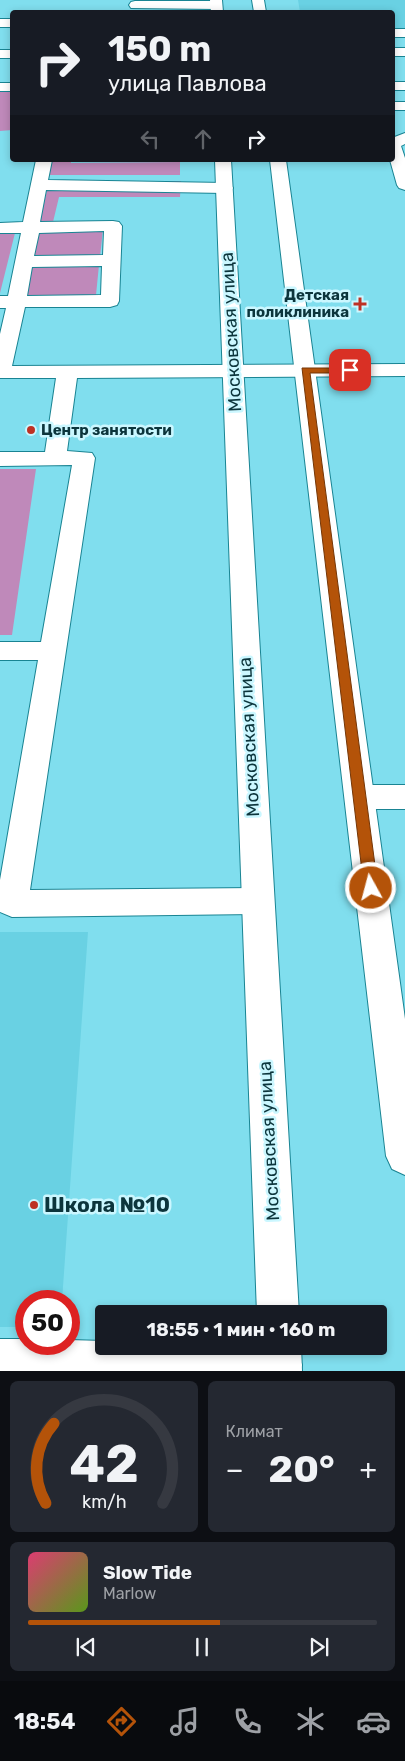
<!DOCTYPE html>
<html lang="ru">
<head>
<meta charset="utf-8">
<style>
	body { margin:0; font-family:Rubik,sans-serif; background:#242831; color:#f1f3f6; height:100vh; display:flex; flex-direction:column; font-size:19px; white-space:nowrap }
	* { box-sizing:border-box; margin:0 }
	p { font-size:16px; color:#9ea1a6 }
	.icon { flex:none; width:28px; height:28px; fill:none; stroke:currentColor; stroke-width:2; stroke-linecap:round; stroke-linejoin:round }
	.map { position:relative; height:1371px; overflow:hidden }
	.sheet { display:flex; flex-direction:column; gap:10px; padding:10px; background:#0d0f14; flex:1 }
	.sheet>* { flex:none }
	.guide { position:absolute; left:10px; top:10px; width:385px; height:152px; border-radius:5px; box-shadow:0 2px 8px #0003; background:#171b24; color:#f1f3f6; overflow:hidden }
	.speed { position:absolute; left:15px; top:1290px; display:flex; gap:10px; font-size:25px; font-weight:700; text-align:center }
	.speed>* { display:grid; place-content:center; width:65px; height:65px; border-radius:50%; background:#171b24; box-shadow:0 2px 8px #0003; line-height:1 }
	.speed .limit { border:8px solid #d22; background:#fff; color:#111 }
	.pin { position:absolute; display:grid; place-items:center; width:42px; height:42px; color:#fff; margin:-21px; border-radius:10px; box-shadow:0 2px 8px #0006 }
	.me { position:absolute; width:55px; margin:-28px; rotate:353deg; stroke-linejoin:round; filter:drop-shadow(0 0 4px #0008) }
	.turn { display:flex; align-items:center; gap:18px; height:105px; padding:0 15px; font-size:22px }
	.turn .icon { width:65px; height:65px; stroke-width:2.5 }
	.turn b { display:block; font-size:35px; line-height:42px }
	.lanes { display:flex; align-items:center; height:48px; padding:0 15px; background:#0003; justify-content:center; gap:25px; direction:ltr }
	.lanes .off { opacity:.35 }
	.big { font-size:38px; font-weight:700; line-height:1.1 }
	.sheet .card { flex:1; display:flex; flex-direction:column; justify-content:center; gap:8px; min-width:0; padding:0 18px; border-radius:8px; background:#242831 }
	.sheet .dial { align-items:center; gap:0 }
	.dial svg { height:130px; overflow:visible; fill:none; stroke:#363941; stroke-width:7; stroke-linecap:round; text-anchor:middle }
	.dial text { fill:#f1f3f6; stroke:none }
	.song { display:flex; align-items:center; gap:15px }
	.cover { width:60px; height:60px; border-radius:8px; background:linear-gradient(135deg,hsl(340 70% 55%),hsl(90 70% 35%)) }
	.played { height:5px; border-radius:2px; background:linear-gradient(90deg,#b45309 55%,#363941 55%) }
	.keys { display:flex; justify-content:space-around; direction:ltr }
	.heat { display:flex; justify-content:space-between; align-items:center; font-size:28px; direction:ltr }
	.sheet .tiles { flex:1; display:grid; gap:10px; grid-template-columns:1fr 1fr }
	.card:last-child { grid-column:span 2 }
	.trip { position:absolute; left:95px; top:1305px; width:292px; height:50px; border-radius:5px; background:#171b24; box-shadow:0 2px 8px #0003; font-weight:700; line-height:50px; text-align:center }
	.tabs { display:flex; height:80px; justify-content:space-around; align-items:center; background:#090b0e; color:#9ea1a6 }
	.tabs .icon { width:35px; height:35px }
	.tabs .active { color:#b45309 }
	.tabs b { font-size:22px; color:#f1f3f6 }
	.map>svg:first-child { display:block }
</style>
</head>
<body>
<div class="map">
<svg width="405" height="1371" viewBox="0 0 405 1371">
	<rect width="100%" height="100%" fill="#80deee"/>
	<path fill="#69d1e3" d="M298,0H405V36L393,37L392,12H300Z
		M88,932L62,1301H26V1327H0V932Z"/>
	<path fill="#bf89ba" d="M0,89H12V130L0,131Z
		M52,160H71V163L180,162V175H49Z
		M49,181H181L180,197H59L53,222H40Z
		M103,229L100,257H34L39,230Z
		M0,233H15L0,293Z
		M32,265H99L96,295H27Z
		M0,469H36L12,635H0Z"/>
	<g fill="none" stroke-linecap="round" stroke-linejoin="round">
		<g stroke="#198493" stroke-width="2">
			<path id="minor" d="M135,1H216L222,5L216,9L131,8L129,5L131,2Z
				M0,19H12V27H0Z
				M392,29H405V37H392Z
				M392,48H405V56H392Z
				M0,50H12V58H0Z
				M392,82H405V90H392Z
				M0,83H12V91H0Z
				M392,102H405V110H392Z
				M405,133V144L401,146L405,158V190L399,188L397,185L390,160H392V138Z
				M36,160H52L48,180L225,183L231,185L233,188L231,191L225,193L46,190L40,222L113,221L119,222L122,226L119,301L117,305L110,307H25L12,366L405,364V376L77,378L67,451L92,453L95,458L30,890L257,888L268,892L273,901L268,910L257,914L12,917L0,912V880L38,660H0V642H41L72,465L0,466V452H45L56,378H0V334L6,308H0V296H8L21,233H0V223L23,222ZM104,231L103,255L34,256L39,233ZM102,266L101,295L27,296L32,267Z
				M360,785H405V809H360L349,805L345,797L349,789Z
				M0,1339H26V1344H69V1340L104,1341V1346H287L296,1350L302,1365L300,1371H0Z"/>
		</g>
		<g stroke="#198493" stroke-width="2">
			<path id="major" d="M210,0H222L223,12H211Z
				M252,0H264L266,12H254Z
				M215,160H231L299,1314H257Z
				M270,160H286L405,1019V1175L392,1169L386,1156Z
				M259,1346H301L302,1371H260Z"/>
		</g>
		<use href="#minor" fill="#fff" fill-rule="evenodd"/>
		<use href="#major" fill="#fff" fill-rule="evenodd"/>
	</g>
	<path fill="#b45309" stroke="#753606" d="M302,368H350L354,370L350,373H310L378,888L376,891L371,893L366,891L364,888Z"/>
	<g fill="#be3124" stroke="#cbf7ff" stroke-width="2">
		<path d="M357.5 296.5h5v5h5v5h-5v5h-5v-5h-5v-5h5z"/>
		<circle cx="31" cy="430" r="5"/>
		<circle cx="34" cy="1205" r="5"/>
	</g>
	<g text-anchor="middle" stroke-width="5" stroke-linejoin="round" paint-order="stroke">
		<g font-size="15" font-weight="bold" fill="#0c353c" stroke="#cbf7ff" text-anchor="end">
			<text x="349" y="300">Детская<tspan x="349" dy="17">поликлиника</tspan></text>
			<text x="41" y="435" text-anchor="start">Центр занятости</text>
		</g>
		<g font-size="18" fill="#0c353c" stroke="#cbf7ff">
			<text transform="translate(231 332) rotate(-93)" y="6">Московская улица</text>
			<text transform="translate(249 737) rotate(-93)" y="6">Московская улица</text>
			<text transform="translate(269 1141) rotate(-93)" y="6">Московская улица</text>
		</g>
		<g font-size="21" font-weight="bold" fill="#0c353c" stroke="#cbf7ff" text-anchor="start">
			<text x="44" y="1212">Школа №10</text>
		</g>
	</g>
</svg>
<div class="speed"><div class="limit">50</div></div>
<div class="pin" style="left:350px;top:370px;background:#d93025"><svg class="icon" aria-label="arrive" viewBox="0 0 24 24"><path d="M6 21V4h12l-3 4 3 4H6"/></svg></div>
<svg class="me" style="left:371px;top:888px" viewBox="-20 -20 40 40"><circle r="17" fill="#b45309" stroke="#fff" stroke-width="3"/><path d="M0-11L8 9 0 5-8 9z" fill="#fff"/></svg>
<div class="trip">18:55 · 1 мин · 160 m</div>
<div class="guide">
<div class="turn"><svg class="icon" aria-label="right" viewBox="0 0 24 24"><path d="M7 20v-9h11M14 6l5 5-5 5"/></svg><div><b>150 m</b>улица Павлова</div></div>
<div class="lanes"><svg class="icon off" aria-label="left" viewBox="0 0 24 24"><path d="M17 20v-9H6M10 6l-5 5 5 5"/></svg><svg class="icon off" aria-label="ahead" viewBox="0 0 24 24"><path d="M12 20V5M6 11l6-6 6 6"/></svg><svg class="icon" aria-label="right" viewBox="0 0 24 24"><path d="M7 20v-9h11M14 6l5 5-5 5"/></svg></div>
</div>
</div>
<section class="sheet">
<div class="tiles">
<div class="card dial"><svg viewBox="0 0 100 80">
<path d="M14 69A42 42 0 1 1 86 69"/>
<path d="M14 69A42 42 0 0 1 19 20" stroke="#b45309"/>
<text x="50" y="56" font-size="32" font-weight="700">42</text>
<text x="50" y="72" font-size="11">km/h</text>
</svg></div>
<div class="card"><p>Климат</p>
<div class="heat"><a>−</a><b class="big">20°</b><a>+</a></div>
</div>
<div class="card">
<div class="song"><i class="cover"></i><div><b>Slow Tide</b><p>Marlow</p></div></div>
<div class="played"></div>
<div class="keys"><svg class="icon" aria-label="previous" viewBox="0 0 24 24"><path d="M18 5L8 12l10 7zM5 5v14"/></svg><svg class="icon" aria-label="pause" viewBox="0 0 24 24"><path d="M8 5v14M16 5v14"/></svg><svg class="icon" aria-label="next" viewBox="0 0 24 24"><path d="M6 5l10 7-10 7zM19 5v14"/></svg></div>
</div>
</div>
</section>
<nav class="tabs">
<b>18:54</b>
<svg class="icon active" aria-label="directions" viewBox="0 0 24 24"><path d="M12 3l9 9-9 9-9-9zM9 14v-3h6M13 9l2 2-2 2"/></svg>
<svg class="icon" aria-label="music" viewBox="0 0 24 24"><path d="M9 18V5l10-2v13"/><circle cx="6" cy="18" r="3"/><circle cx="16" cy="16" r="3"/></svg>
<svg class="icon" aria-label="phone" viewBox="0 0 24 24"><path d="M5 4h4l2 5-3 2q2 4 5 5l2-3 5 2v4C11 20 4 13 5 4z"/></svg>
<svg class="icon" aria-label="climate" viewBox="0 0 24 24"><path d="M12 3v18M4 7l16 10M4 17L20 7"/></svg>
<svg class="icon" aria-label="car" viewBox="0 0 24 24"><path d="M5 17H2v-5l4-1 3-4h7l3 4 3 1v5h-3M9 17h6M6 11h13"/><circle cx="7" cy="17" r="2"/><circle cx="17" cy="17" r="2"/></svg>
</nav>
</body>
</html>
